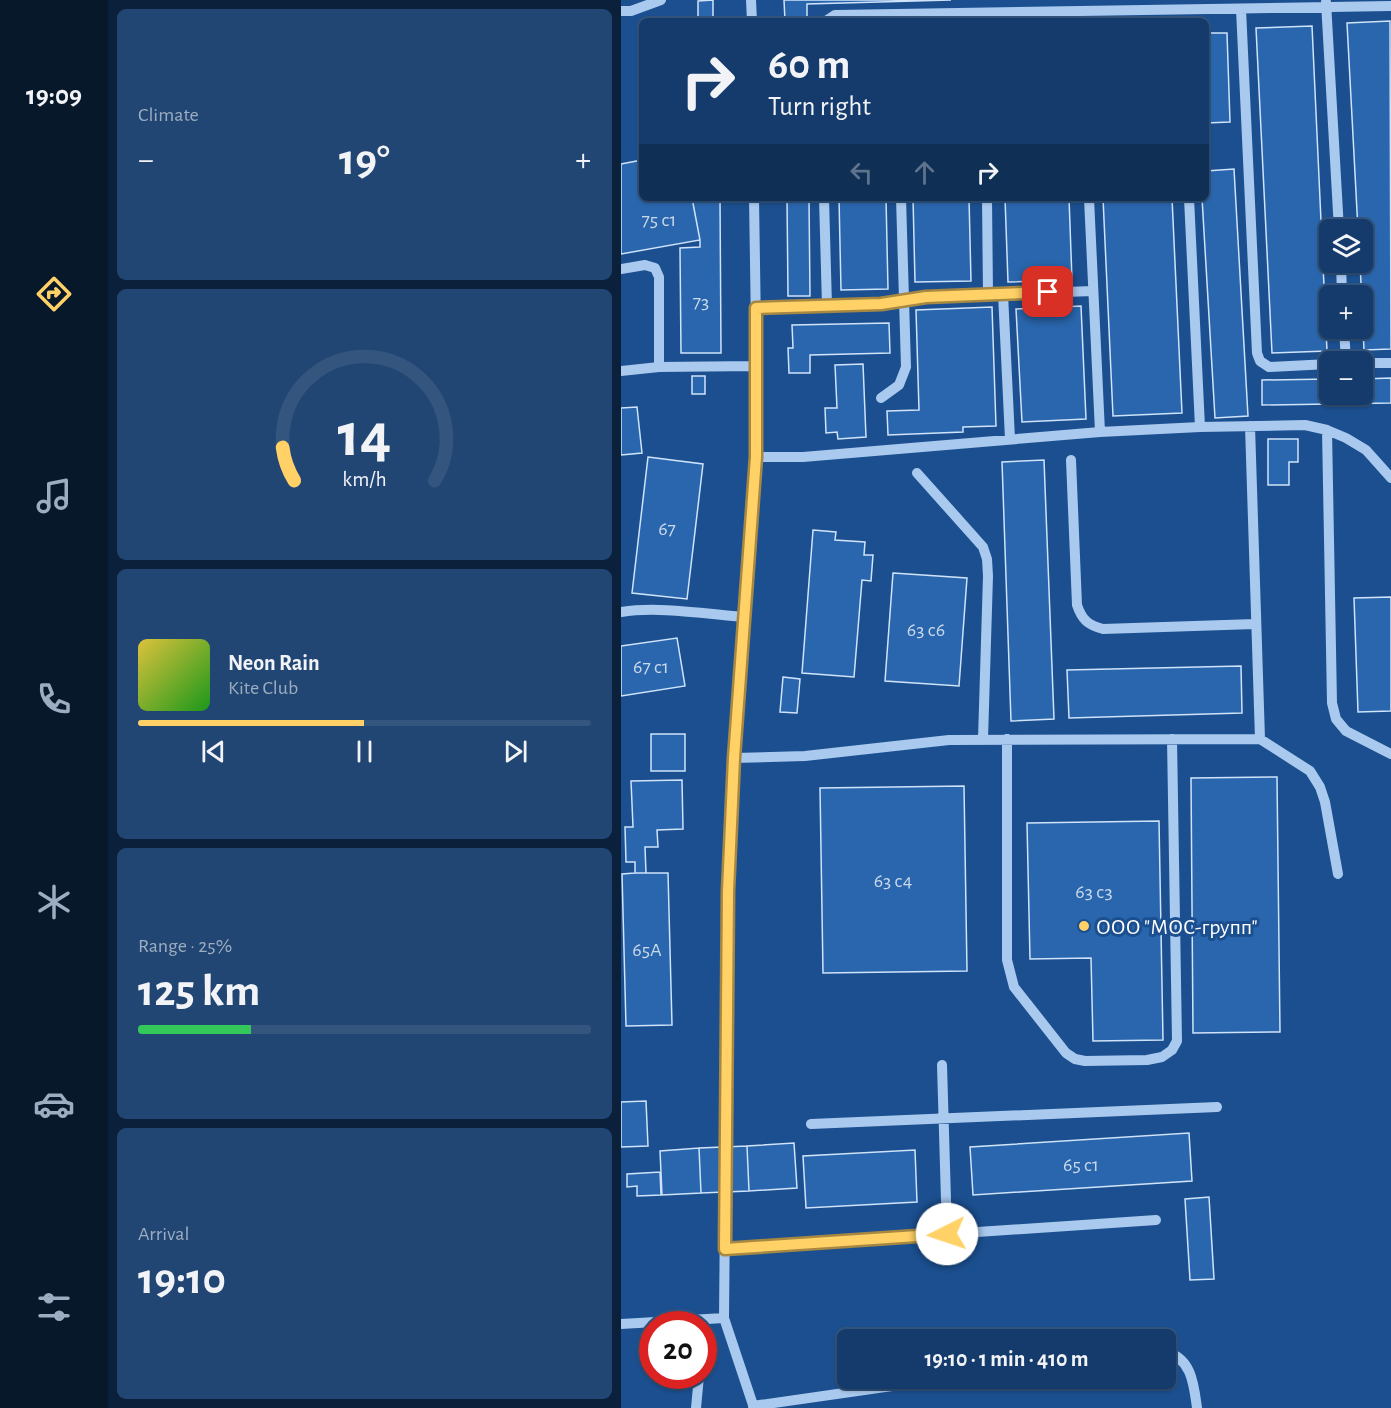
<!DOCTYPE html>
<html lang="en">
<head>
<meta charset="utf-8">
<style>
	body { margin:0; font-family:"Alegreya Sans",sans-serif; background:#214673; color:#f1f3f6; height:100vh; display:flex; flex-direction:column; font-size:22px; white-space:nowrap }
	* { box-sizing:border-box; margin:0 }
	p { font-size:20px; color:#9dadc1 }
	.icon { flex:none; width:33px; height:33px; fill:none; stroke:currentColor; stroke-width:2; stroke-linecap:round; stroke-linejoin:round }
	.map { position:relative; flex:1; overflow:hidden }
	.panel { display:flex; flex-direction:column; gap:9px; padding:9px; background:#0b203b; width:513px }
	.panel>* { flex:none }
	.guide { position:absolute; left:18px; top:18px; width:570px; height:183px; border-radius:9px; box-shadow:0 2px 4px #0004,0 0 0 2px #33557e; background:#143b6b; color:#f1f3f6; overflow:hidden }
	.buttons { position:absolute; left:698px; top:219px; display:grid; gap:12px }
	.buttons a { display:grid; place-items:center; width:54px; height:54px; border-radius:9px; background:#143b6b; box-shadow:0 2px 4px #0004,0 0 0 2px #33557e; font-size:30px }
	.speed { position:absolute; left:18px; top:1311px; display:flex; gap:12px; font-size:30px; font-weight:700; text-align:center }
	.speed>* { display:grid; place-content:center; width:78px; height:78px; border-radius:50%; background:#143b6b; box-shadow:0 2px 4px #0004,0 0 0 2px #33557e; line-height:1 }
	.speed .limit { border:9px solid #d22; background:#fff; color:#111 }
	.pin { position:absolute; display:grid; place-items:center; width:51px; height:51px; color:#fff; margin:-26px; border-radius:12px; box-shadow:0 3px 9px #0006 }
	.me { position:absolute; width:66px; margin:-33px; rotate:266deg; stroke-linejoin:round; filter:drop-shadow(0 0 4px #0008) }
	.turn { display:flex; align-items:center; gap:21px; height:126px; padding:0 30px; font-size:27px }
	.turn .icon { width:78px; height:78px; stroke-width:2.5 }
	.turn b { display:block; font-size:42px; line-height:51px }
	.lanes { display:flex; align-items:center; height:57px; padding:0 30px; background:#0003; justify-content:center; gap:30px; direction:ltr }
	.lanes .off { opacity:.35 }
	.big { font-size:45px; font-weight:700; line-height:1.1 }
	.panel .tile { flex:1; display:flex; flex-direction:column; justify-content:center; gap:9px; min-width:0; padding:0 21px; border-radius:9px; background:#214673 }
	.panel .dial { align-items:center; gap:0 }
	.dial svg { height:156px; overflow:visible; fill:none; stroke:#33557e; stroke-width:7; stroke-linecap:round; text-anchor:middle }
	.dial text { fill:#f1f3f6; stroke:none }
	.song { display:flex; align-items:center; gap:18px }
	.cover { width:72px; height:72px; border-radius:9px; background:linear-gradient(135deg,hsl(50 70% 55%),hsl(120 70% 35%)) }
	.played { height:6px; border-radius:3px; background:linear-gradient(90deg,#ffd166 50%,#33557e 50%) }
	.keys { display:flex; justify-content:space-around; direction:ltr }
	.heat { display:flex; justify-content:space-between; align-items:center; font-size:33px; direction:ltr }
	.charge { height:9px; border-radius:4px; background:linear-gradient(90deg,#34c759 25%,#33557e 0) }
	.trip { position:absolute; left:216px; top:1329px; width:339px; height:60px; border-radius:9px; background:#143b6b; box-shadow:0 2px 4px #0004,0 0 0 2px #33557e; font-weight:700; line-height:60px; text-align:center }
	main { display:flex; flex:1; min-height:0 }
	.dock { display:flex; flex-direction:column; width:108px; justify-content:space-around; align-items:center; background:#08182b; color:#9dadc1 }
	.dock .icon { width:42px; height:42px }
	.dock .active { color:#ffd166 }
	.dock b { font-size:27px; color:#f1f3f6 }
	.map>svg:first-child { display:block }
</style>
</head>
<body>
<main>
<nav class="dock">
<b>19:09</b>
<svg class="icon active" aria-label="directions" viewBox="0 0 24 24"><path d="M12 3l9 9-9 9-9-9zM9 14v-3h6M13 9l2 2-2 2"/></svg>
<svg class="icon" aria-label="music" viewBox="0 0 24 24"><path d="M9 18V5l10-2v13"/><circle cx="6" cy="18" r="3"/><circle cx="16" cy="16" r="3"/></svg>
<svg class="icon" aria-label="phone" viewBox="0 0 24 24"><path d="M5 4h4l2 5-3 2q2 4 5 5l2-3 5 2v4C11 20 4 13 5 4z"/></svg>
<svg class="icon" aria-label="climate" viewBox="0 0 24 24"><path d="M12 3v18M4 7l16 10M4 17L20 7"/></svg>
<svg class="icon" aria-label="car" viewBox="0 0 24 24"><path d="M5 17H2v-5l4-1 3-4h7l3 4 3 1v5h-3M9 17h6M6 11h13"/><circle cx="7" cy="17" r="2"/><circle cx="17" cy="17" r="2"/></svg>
<svg class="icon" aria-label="filters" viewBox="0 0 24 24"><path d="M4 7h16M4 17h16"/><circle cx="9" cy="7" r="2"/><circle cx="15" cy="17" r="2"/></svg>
</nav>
<section class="panel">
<div class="tile"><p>Climate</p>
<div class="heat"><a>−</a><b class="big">19°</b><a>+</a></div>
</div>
<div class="tile dial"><svg viewBox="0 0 100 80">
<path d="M14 69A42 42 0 1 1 86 69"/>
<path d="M14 69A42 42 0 0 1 8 52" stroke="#ffd166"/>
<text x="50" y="56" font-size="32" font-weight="700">14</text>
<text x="50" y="72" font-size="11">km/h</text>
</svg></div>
<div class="tile">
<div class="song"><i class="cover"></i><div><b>Neon Rain</b><p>Kite Club</p></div></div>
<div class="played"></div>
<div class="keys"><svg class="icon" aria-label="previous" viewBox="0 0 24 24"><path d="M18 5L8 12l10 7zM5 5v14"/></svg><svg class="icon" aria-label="pause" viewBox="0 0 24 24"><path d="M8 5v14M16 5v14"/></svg><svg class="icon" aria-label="next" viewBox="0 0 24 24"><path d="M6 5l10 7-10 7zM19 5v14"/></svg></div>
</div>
<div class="tile"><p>Range · 25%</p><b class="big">125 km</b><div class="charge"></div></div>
<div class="tile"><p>Arrival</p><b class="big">19:10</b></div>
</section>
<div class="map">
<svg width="770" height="1408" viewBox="0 0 770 1408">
	<rect width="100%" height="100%" fill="#1b4f8f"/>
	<path fill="#2a66ad" stroke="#cfe3fa" stroke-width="1.5" d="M92,0V21H77V1Z
		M163,0H330L186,4V21H164Z
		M769,21L770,349L743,350L739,262H741V230H737L726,23Z
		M691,26L706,351L651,353L635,28Z
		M585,33H606L609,122L585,123Z
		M21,160V198H71L79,240L0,254V164Z
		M613,169L627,416L594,418L581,198H585V171Z
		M71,198H99L100,353H60L59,248L79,247V240Z
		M166,198H188L189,296H167Z
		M218,198H265L267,289L220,290Z
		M292,198H348L350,281L294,282Z
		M384,198H448L451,280L387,282Z
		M482,198H551L561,413L492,416Z
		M460,306L465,419L401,422L395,309Z
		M371,307L375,426L342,427V432L267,435L266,411L298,410L295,310Z
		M268,323L269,353L189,355V373H168L167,348H172L171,325Z
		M242,364L245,437L217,439L216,432L205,433L204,408H216L214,365Z
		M71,376H84V394H71Z
		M770,378V403L641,405V380L708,379V394H741V379Z
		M16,407L21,453L0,455V408Z
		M647,439H677V462H668V485H647Z
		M27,457L82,464L66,599L11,593Z
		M423,460L433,719L390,721L381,462Z
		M192,530L215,532L214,540L244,542L243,555H252L250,581L241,580L233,677L181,673Z
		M272,573L346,578L338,686L264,681Z
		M770,597V711L737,712L733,598Z
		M56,638L64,686L0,696V646Z
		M620,666L621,713L448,718L446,670Z
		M162,677L179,679L176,713L159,712Z
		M30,734H64V771H30Z
		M656,777L659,1032L572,1033L570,778Z
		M61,780L62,829L36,830L37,847H24L25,873H14V862H5L4,827H12L10,781Z
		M343,786L346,971L202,973L199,788Z
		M538,821L542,1040L472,1041L470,958L409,959L406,823Z
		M14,873H47L51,1025L5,1026L1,874Z
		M25,1101L27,1146L0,1147V1102Z
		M568,1133L571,1181L352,1195L349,1147Z
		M173,1143L176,1188L128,1191L126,1146Z
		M126,1146L128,1191L80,1193L78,1148Z
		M78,1148L80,1193L41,1195L39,1151Z
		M294,1150L296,1202L185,1208L182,1156Z
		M39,1172L40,1195L16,1196V1186L6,1187V1174Z
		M588,1197L593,1279L569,1280L564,1199Z"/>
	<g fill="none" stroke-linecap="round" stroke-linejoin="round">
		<path stroke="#a9c9ee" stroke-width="10" d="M130,0L131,21
			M705,2L718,230
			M620,9L636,353L639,361L648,367L708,364
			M0,11H10L40,0
			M205,21L214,15L770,6
			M203,198L206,306
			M366,198L367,294
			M468,198L479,432
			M568,198L579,427
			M720,262L721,296
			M0,269L24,265L34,268L38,277V367
			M382,294L389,439
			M135,308L260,304L305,297L472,291
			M723,328L725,362
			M741,363H770
			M0,371L38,367L135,366
			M260,398L278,385L285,367L280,198
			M629,426L639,739
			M706,430L711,703L715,719L725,731L770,754
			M135,457H182L479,432L579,427L684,425L706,430L725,438L745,450L770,478
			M450,460L456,605C461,620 467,625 482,629L634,624
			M296,473L362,547L366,559L367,576L362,739
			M0,612C37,606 85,614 123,617
			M386,739V960L393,987L445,1053L454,1059L464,1061L526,1060L541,1057L551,1050L556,1041L551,739
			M113,758L184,756L328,740L639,739L689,771L699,787L704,802L717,874
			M321,1065L326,1234
			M190,1124L596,1107
			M104,1249L535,1220
			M103,1318L133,1408
			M0,1324L103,1318L107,891L113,758L135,457L136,392L133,198
			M544,1352C571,1357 573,1386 576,1408
			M132,1406L327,1378
			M75,1408L78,1376"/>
	</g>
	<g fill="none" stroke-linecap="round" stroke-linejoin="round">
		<g stroke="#a68842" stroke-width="15">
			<path id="route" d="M326,1234L104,1249L107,891L113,758L135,457V308L260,304L305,297L427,292"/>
		</g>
		<use href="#route" stroke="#ffd166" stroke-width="10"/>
	</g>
	<circle fill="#ffd166" stroke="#1b4f8f" stroke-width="2" cx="463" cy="926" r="6"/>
	<g text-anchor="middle" stroke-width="6" stroke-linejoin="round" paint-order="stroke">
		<g font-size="20" fill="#cad9ea">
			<text x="38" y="226">75 с1</text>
			<text x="80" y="308">73</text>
			<text x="46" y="535">67</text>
			<text x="305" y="636">63 с6</text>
			<text x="30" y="673">67 с1</text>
			<text x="272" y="887">63 с4</text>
			<text x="473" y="898">63 с3</text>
			<text x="26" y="956">65А</text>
			<text x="460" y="1171">65 с1</text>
		</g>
		<g font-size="22" fill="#fff" stroke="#1b4f8f" text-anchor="start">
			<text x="475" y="934">ООО "МОС-групп"</text>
		</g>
	</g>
</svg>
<div class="buttons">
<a><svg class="icon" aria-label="layers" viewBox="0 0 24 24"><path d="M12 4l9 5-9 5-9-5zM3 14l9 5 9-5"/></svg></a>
<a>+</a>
<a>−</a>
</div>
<div class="speed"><div class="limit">20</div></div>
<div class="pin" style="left:427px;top:292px;background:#d93025"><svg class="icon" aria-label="arrive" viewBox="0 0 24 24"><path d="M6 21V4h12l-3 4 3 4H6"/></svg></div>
<svg class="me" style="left:326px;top:1234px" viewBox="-20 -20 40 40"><circle r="19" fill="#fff"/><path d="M0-13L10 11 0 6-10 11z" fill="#ffd166"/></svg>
<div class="trip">19:10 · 1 min · 410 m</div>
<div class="guide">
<div class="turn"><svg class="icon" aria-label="right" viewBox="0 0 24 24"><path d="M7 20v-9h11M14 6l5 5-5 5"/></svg><div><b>60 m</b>Turn right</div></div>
<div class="lanes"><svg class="icon off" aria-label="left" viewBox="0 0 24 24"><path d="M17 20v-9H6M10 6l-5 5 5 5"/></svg><svg class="icon off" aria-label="ahead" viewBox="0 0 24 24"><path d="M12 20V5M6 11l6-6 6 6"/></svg><svg class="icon" aria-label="right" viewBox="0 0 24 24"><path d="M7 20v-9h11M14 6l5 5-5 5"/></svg></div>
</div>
</div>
</main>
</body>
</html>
